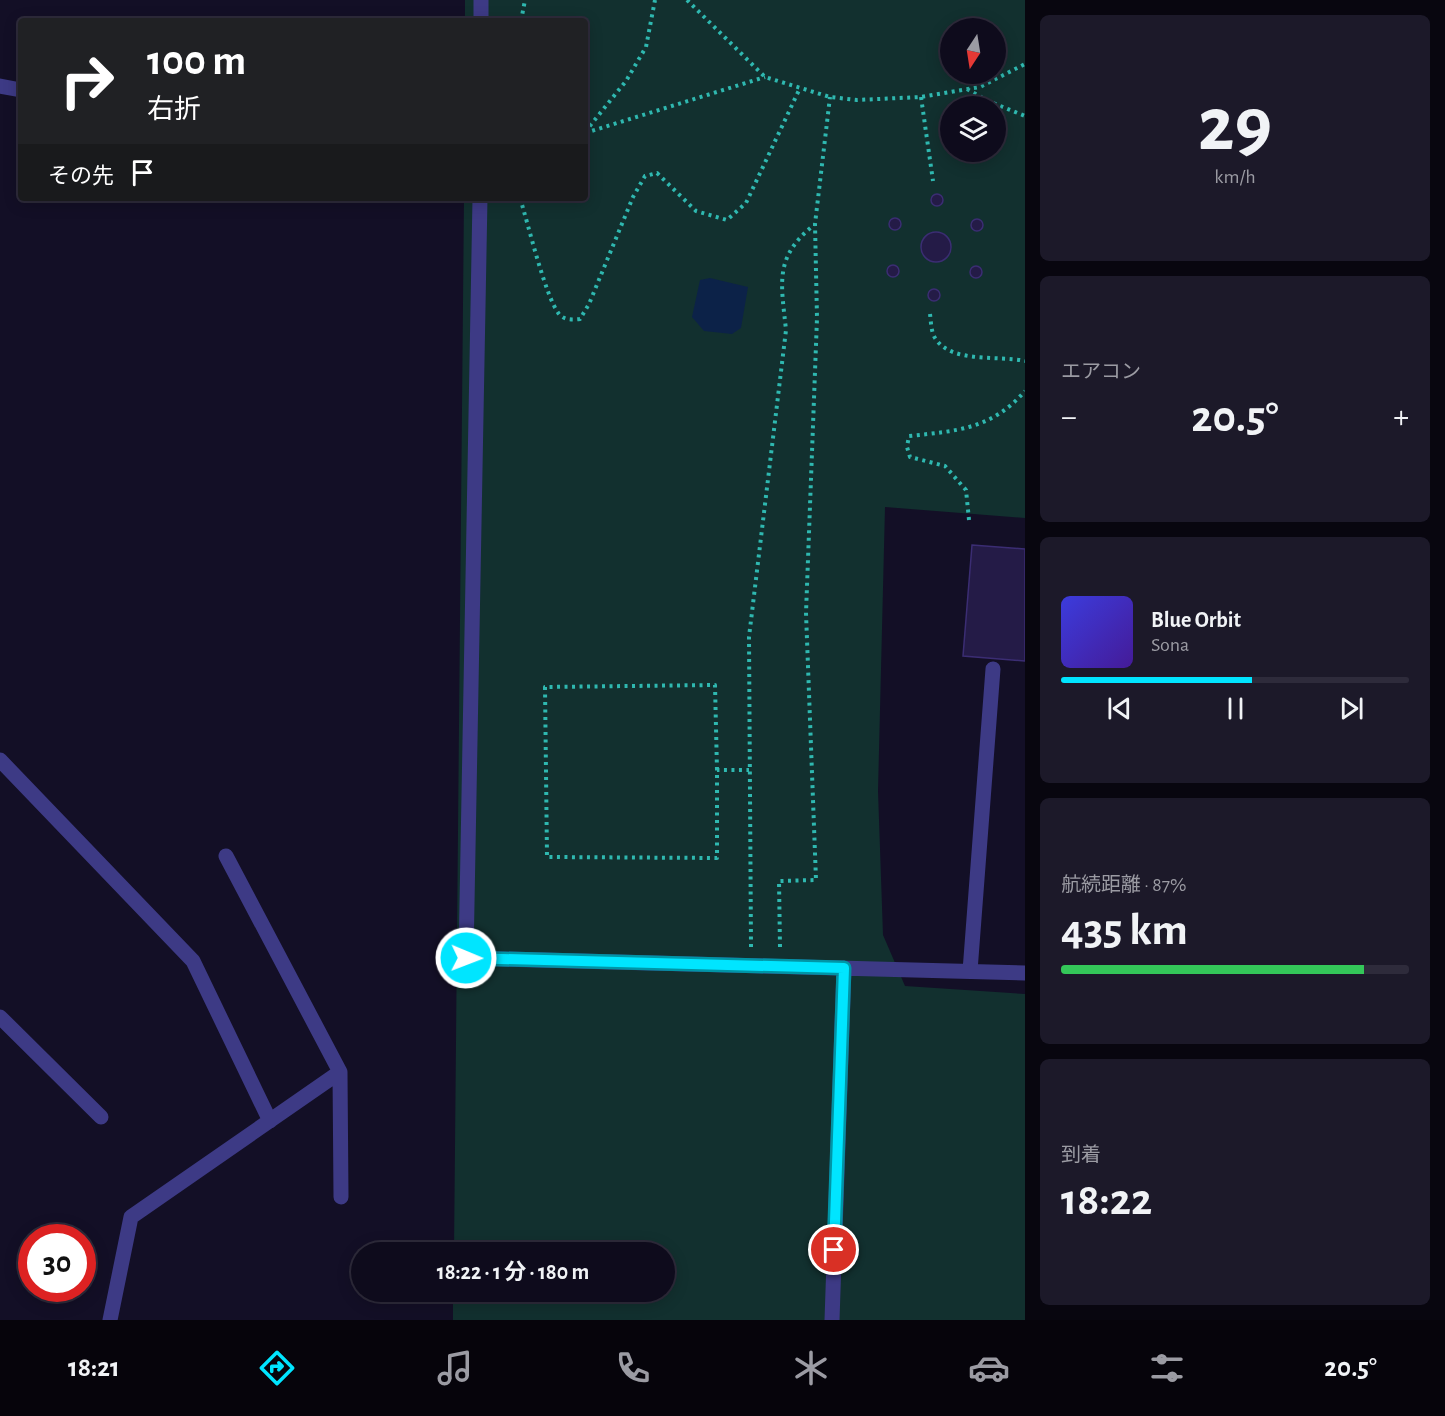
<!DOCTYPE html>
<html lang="ja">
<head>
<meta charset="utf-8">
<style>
	body { margin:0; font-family:"Alegreya Sans","Noto Sans JP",sans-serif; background:#1c1929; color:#f1f3f6; height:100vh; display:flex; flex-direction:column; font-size:22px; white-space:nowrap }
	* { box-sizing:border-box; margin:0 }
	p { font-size:20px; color:#9b9ba3 }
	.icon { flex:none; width:33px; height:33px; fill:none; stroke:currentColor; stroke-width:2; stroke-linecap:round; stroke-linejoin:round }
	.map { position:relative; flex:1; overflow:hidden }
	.panel { display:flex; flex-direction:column; gap:15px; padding:15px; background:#08060f; width:420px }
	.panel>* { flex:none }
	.top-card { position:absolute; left:18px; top:18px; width:570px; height:183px; border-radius:6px; box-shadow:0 3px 15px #0003,0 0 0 2px #2e2b3b; background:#202124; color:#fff; overflow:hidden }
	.needle { width:39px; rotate:192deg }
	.fabs { position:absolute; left:940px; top:18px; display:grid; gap:12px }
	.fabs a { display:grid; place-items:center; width:66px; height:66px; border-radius:50%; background:#0e0b1c; box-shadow:0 3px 15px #0003,0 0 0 2px #2e2b3b; font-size:30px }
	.speed { position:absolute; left:18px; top:1224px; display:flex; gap:12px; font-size:30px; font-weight:700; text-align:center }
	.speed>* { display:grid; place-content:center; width:78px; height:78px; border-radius:50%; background:#0e0b1c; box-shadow:0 3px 15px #0003,0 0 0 2px #2e2b3b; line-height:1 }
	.speed .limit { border:9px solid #d22; background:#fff; color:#111 }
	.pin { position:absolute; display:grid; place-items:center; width:51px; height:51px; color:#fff; margin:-26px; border:3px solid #fff; border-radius:50%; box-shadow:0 2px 6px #0007 }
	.me { position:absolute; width:66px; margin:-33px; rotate:91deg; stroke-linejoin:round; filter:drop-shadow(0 0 4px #0008) }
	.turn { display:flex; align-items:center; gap:21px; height:126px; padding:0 30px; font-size:27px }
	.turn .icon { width:78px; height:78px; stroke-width:2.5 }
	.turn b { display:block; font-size:42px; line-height:51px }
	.then { display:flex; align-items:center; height:57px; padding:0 30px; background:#0003; gap:12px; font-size:22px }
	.big { font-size:45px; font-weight:700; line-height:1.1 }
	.panel .tile { flex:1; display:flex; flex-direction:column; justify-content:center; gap:9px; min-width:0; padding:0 21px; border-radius:9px; background:#1c1929 }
	.panel .dial { align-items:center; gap:0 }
	.dial b { font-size:78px; line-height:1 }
	.song { display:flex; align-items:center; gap:18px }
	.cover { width:72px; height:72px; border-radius:9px; background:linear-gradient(135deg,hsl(240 70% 55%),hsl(260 70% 35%)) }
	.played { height:6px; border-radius:3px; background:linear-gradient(90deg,#00e5ff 55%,#2e2b3b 55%) }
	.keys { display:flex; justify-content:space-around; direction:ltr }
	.heat { display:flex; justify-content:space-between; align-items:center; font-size:33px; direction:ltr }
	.charge { height:9px; border-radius:4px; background:linear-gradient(90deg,#34c759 87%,#2e2b3b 0) }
	.trip { position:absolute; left:351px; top:1242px; width:324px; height:60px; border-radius:30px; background:#0e0b1c; box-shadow:0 3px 15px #0003,0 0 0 2px #2e2b3b; font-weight:700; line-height:60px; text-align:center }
	.tab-bar { display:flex; height:96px; justify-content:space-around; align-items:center; background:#06040b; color:#9b9ba3 }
	.tab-bar .icon { width:42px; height:42px }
	.tab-bar .active { color:#00e5ff }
	.tab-bar b { font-size:27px; color:#f1f3f6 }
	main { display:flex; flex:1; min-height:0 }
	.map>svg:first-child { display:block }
</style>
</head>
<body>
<main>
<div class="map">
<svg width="1025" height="1320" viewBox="0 0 1025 1320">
	<rect width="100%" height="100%" fill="#130f26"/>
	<path fill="#12302f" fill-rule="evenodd" d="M465,0H1025V518L885,507L878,791L883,935L905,986L1025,994V1320H453V1292H664V1252H454L464,198H585V21H465ZM951,28H996V74H951ZM951,106H996V152H951Z"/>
	<path fill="#0c2248" d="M710,278L748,287L741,328L732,334L704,331L692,317L700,280Z"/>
	<path fill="#241b47" stroke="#3b2d73" stroke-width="1.5" d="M931 200a6 6 0 1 1 12 0a6 6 0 1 1-12 0Z
		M889 224a6 6 0 1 1 12 0a6 6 0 1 1-12 0Z
		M971 225a6 6 0 1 1 12 0a6 6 0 1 1-12 0Z
		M921 247a15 15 0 1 1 30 0a15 15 0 1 1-30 0Z
		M887 271a6 6 0 1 1 12 0a6 6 0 1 1-12 0Z
		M970 272a6 6 0 1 1 12 0a6 6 0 1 1-12 0Z
		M928 295a6 6 0 1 1 12 0a6 6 0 1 1-12 0Z
		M972,545L1025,549V661L963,656Z"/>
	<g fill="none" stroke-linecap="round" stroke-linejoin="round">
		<path stroke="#2fb8b0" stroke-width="4" stroke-dasharray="3 4.5" stroke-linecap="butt" d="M687,0L765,77L830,97L857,100L921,97L980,87L1025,64
			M521,21L525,0
			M967,89L988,101L1025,116
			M921,97L933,181
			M585,132L626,81L646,47L655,0
			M585,133L765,77
			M520,198C528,223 545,296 559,314C564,320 572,320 580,319L589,304L633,197L645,176L657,173L696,211L727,220L746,203L800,88
			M930,314C931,321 931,332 935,338C951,364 999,355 1025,361
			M969,520L966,490L945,466L910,457L907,447L909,436C957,431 992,429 1025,391
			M717,770L715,685L545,687L547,857L717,858V770H749
			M751,947L749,637L786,330C781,282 774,257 814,225
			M780,947L779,881L816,880L806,613L817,318L815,224L830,97"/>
		<path stroke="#3d3a85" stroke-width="15" d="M481,21V0
			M0,86L21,90
			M480,198L466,958L1025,973
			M0,760L193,961L270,1121
			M226,856L340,1072
			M970,971L993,669
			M0,1017L101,1117
			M110,1320L131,1217L340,1072L341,1197
			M832,1320L844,968"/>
	</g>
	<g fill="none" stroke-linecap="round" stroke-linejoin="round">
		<g stroke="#0095a6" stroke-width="15">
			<path id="route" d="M466,958L844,968L834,1250"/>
		</g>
		<use href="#route" stroke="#00e5ff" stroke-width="10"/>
	</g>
</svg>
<div class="fabs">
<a><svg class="needle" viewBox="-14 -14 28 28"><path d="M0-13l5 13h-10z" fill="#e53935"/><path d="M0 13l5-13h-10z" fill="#9b9ba3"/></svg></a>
<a><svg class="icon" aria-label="layers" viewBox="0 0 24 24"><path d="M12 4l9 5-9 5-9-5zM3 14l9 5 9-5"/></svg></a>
</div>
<div class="speed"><div class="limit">30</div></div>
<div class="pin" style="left:834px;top:1250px;background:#d93025"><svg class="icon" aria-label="arrive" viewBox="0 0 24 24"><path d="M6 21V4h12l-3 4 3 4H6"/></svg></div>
<svg class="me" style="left:466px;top:958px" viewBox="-20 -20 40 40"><circle r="17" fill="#00e5ff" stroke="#fff" stroke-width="3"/><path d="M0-11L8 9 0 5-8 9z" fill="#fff"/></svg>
<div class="trip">18:22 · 1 分 · 180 m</div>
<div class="top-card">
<div class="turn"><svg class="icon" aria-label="right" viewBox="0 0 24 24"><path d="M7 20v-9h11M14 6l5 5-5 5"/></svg><div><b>100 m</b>右折</div></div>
<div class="then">その先<svg class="icon" aria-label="arrive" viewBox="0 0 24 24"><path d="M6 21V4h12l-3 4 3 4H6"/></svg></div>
</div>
</div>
<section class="panel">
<div class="tile dial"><b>29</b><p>km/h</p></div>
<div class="tile"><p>エアコン</p>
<div class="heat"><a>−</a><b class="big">20.5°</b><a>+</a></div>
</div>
<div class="tile">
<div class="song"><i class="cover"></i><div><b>Blue Orbit</b><p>Sona</p></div></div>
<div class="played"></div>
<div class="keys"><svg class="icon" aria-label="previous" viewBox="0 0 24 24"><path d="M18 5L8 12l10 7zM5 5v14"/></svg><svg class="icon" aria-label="pause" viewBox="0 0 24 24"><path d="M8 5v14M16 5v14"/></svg><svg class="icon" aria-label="next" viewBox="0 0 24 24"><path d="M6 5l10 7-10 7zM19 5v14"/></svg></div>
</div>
<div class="tile"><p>航続距離 · 87%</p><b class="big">435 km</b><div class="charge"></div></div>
<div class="tile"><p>到着</p><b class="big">18:22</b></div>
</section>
</main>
<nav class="tab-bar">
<b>18:21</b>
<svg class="icon active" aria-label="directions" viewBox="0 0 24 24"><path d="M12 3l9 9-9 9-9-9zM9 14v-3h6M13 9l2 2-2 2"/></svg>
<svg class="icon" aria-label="music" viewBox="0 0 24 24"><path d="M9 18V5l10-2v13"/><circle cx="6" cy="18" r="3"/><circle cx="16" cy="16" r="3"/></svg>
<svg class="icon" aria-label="phone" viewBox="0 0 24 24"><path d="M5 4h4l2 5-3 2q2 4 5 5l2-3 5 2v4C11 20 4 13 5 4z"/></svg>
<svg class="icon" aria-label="climate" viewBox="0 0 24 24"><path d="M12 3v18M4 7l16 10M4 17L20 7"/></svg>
<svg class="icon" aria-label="car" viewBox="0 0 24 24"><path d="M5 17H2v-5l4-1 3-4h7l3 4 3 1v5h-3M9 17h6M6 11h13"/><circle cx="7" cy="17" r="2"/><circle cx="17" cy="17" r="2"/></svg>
<svg class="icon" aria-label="filters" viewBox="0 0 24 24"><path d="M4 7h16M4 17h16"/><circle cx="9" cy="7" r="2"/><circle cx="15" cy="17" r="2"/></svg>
<b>20.5°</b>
</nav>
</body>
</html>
